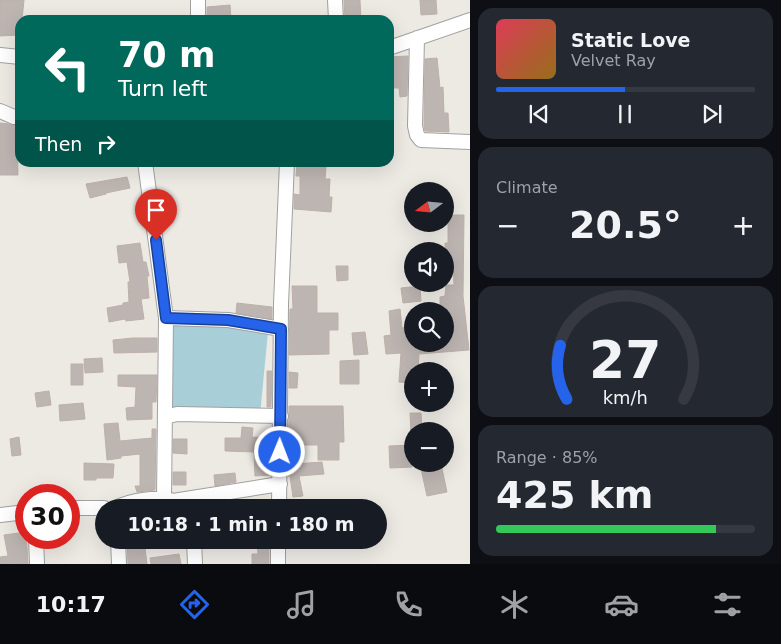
<!DOCTYPE html>
<html lang="en">
<head>
<meta charset="utf-8">
<style>
	body { margin:0; font-family:"DejaVu Sans",sans-serif; background:#242831; color:#f1f3f6; height:100vh; display:flex; flex-direction:column; font-size:19px; white-space:nowrap }
	* { box-sizing:border-box; margin:0 }
	p { font-size:16px; color:#9ea1a6 }
	.icon { flex:none; width:28px; height:28px; fill:none; stroke:currentColor; stroke-width:2; stroke-linecap:round; stroke-linejoin:round }
	.map { position:relative; flex:1; overflow:hidden }
	.sheet { display:flex; flex-direction:column; gap:8px; padding:8px; background:#0d0f14; width:311px }
	.sheet>* { flex:none }
	.hud { position:absolute; left:15px; top:15px; width:379px; height:152px; border-radius:15px; box-shadow:0 5px 20px #0002; background:#00695c; color:#fff; overflow:hidden }
	.needle { width:32px; rotate:254deg }
	.tools { position:absolute; left:404px; top:182px; display:grid; gap:10px }
	.tools a { display:grid; place-items:center; width:50px; height:50px; border-radius:50%; background:#171b24; box-shadow:0 5px 20px #0002; font-size:25px }
	.speed { position:absolute; left:15px; top:484px; display:flex; gap:10px; font-size:25px; font-weight:700; text-align:center }
	.speed>* { display:grid; place-content:center; width:65px; height:65px; border-radius:50%; background:#171b24; box-shadow:0 5px 20px #0002; line-height:1 }
	.speed .limit { border:8px solid #d22; background:#fff; color:#111 }
	.pin { position:absolute; display:grid; place-items:center; width:42px; height:42px; color:#fff; margin:-51px -21px; border-radius:50% 50% 50% 0; rotate:-45deg; box-shadow:0 0 5px #0007 }
	.pin .icon { rotate:45deg }
	.me { position:absolute; width:55px; margin:-28px; rotate:1deg; stroke-linejoin:round; filter:drop-shadow(0 0 4px #0008) }
	.turn { display:flex; align-items:center; gap:18px; height:105px; padding:0 20px; font-size:22px }
	.turn .icon { width:65px; height:65px; stroke-width:2.5 }
	.turn b { display:block; font-size:35px; line-height:42px }
	.then { display:flex; align-items:center; height:48px; padding:0 20px; background:#0003; gap:10px; font-size:19px }
	.big { font-size:38px; font-weight:600; line-height:1.1 }
	.sheet .widget { flex:1; display:flex; flex-direction:column; justify-content:center; gap:8px; min-width:0; padding:0 18px; border-radius:15px; background:#242831 }
	.sheet .dial { align-items:center; gap:0 }
	.dial svg { height:130px; overflow:visible; fill:none; stroke:#363941; stroke-width:7; stroke-linecap:round; text-anchor:middle }
	.dial text { fill:#f1f3f6; stroke:none }
	.song { display:flex; align-items:center; gap:15px }
	.cover { width:60px; height:60px; border-radius:8px; background:linear-gradient(135deg,hsl(350 70% 55%),hsl(40 70% 35%)) }
	.played { height:5px; border-radius:2px; background:linear-gradient(90deg,#2563eb 50%,#363941 50%) }
	.keys { display:flex; justify-content:space-around; direction:ltr }
	.heat { display:flex; justify-content:space-between; align-items:center; font-size:28px; direction:ltr }
	.charge { height:8px; border-radius:4px; background:linear-gradient(90deg,#34c759 85%,#363941 0) }
	.trip { position:absolute; left:95px; top:499px; width:292px; height:50px; border-radius:25px; background:#171b24; box-shadow:0 5px 20px #0002; font-weight:600; line-height:50px; text-align:center }
	.menu { display:flex; height:80px; justify-content:space-around; align-items:center; background:#090b0e; color:#9ea1a6 }
	.menu .icon { width:35px; height:35px }
	.menu .current { color:#2563eb }
	.menu b { font-size:22px; color:#f1f3f6 }
	main { display:flex; flex:1; min-height:0 }
	.map>svg:first-child { display:block }
</style>
</head>
<body>
<main>
<div class="map">
<svg width="470" height="564" viewBox="0 0 470 564">
	<rect width="100%" height="100%" fill="#edeae4"/>
	<path fill="#a8cfd7" d="M175,321L268,332L260,415L165,414L166,324Z"/>
	<path fill="#bdb5b1" stroke="#beb0a8" d="M0,0H24L22,20H20V35L0,36Z
		M344,0H360L361,20H345Z
		M420,0H436L437,14L421,15Z
		M230,5L231,20H207V7Z
		M408,56L407,96L400,97L399,88H389V57Z
		M437,58L440,88L443,87L444,113H448L449,132L425,131L424,125L425,59Z
		M0,123L17,125L18,175H0Z
		M297,165L326,167L325,179H330L329,197H332L331,212L294,209V194L300,195V176H296Z
		M127,177L130,188L106,193V194L90,198L86,184Z
		M448,215H464L463,296L469,350L419,354L418,371H412V383L399,382L401,353L386,354L384,336L391,335L389,311L400,309L402,328L412,327V344H445V311H443V306H440V297L445,296L446,285H454L453,261H445V243H448Z
		M140,243L143,262H146L149,276H147L149,298L141,299L144,319L126,321L125,319L109,322L107,308L123,305V303L129,302L128,282H130L127,262L119,263L117,246Z
		M336,266H348V280L337,281Z
		M292,286H317V313H338V330H329V354L289,355L290,309H293Z
		M420,286L421,301L403,303L401,288Z
		M237,303L272,307V319L236,313Z
		M365,332L368,354L354,355L352,333Z
		M133,338H157V352L114,353L113,340Z
		M102,358L103,372L85,373L84,359Z
		M359,360V384H340V361Z
		M71,364H83V385H71Z
		M267,371H272L271,407H267Z
		M289,372L298,373L297,388H289Z
		M118,375H157L156,402H152V419L127,420L126,408L135,407L136,387L118,386Z
		M49,391L51,405L37,407L35,393Z
		M83,403L85,419L60,421L59,405Z
		M289,406H343L344,442H339V460H318V445H294L295,464L322,462L324,474L299,476L303,496L293,497L290,476H288Z
		M410,413H421L422,431H411Z
		M118,423L120,441L152,438V429H156L155,490L137,492L135,486H140V454L121,456V458L107,460L104,424Z
		M242,427L253,428L252,437L271,438V475L255,476L254,452L225,451V438H241Z
		M19,437L21,455L12,456L10,439Z
		M173,439H187V454L173,453Z
		M412,445V467L390,468L389,446Z
		M84,463L114,464L113,478H96V480H84Z
		M420,464H441L447,492L427,496Z
		M173,472H186V485H173Z
		M235,473L236,482L215,486L214,475Z
		M26,532L28,564H0V557L8,556L4,535Z
		M127,540H144L147,564H128Z
		M257,540H269V564H252V554H258Z
		M179,554L181,564H151L150,558Z"/>
	<g fill="none" stroke-linecap="round" stroke-linejoin="round">
		<g stroke="#a1a1a1" stroke-width="16">
			<path id="minor" d="M335,0L336,20
				M198,20V0
				M417,38L415,126L417,135L421,140L470,142
				M389,48L470,20
				M0,55L20,57
				M0,111L14,117
				M145,162L166,318L164,498
				M166,318L228,320L281,329
				M165,417L177,414L281,416
				M69,508H104
				M116,508C130,500 159,496 173,501L280,484
				M279,508L281,304L287,162
				M0,515L26,512
				M36,538L37,564
				M118,540L119,564
				M194,540L195,564
				M278,564V540"/>
		</g>
		<use href="#minor" stroke="#fff" stroke-width="14"/>
	</g>
	<g fill="none" stroke-linecap="round" stroke-linejoin="round">
		<g stroke="#184099" stroke-width="12">
			<path id="route" d="M156,240L166,318L228,320L281,329L280,452"/>
		</g>
		<use href="#route" stroke="#2563eb" stroke-width="9"/>
	</g>
</svg>
<div class="tools">
<a><svg class="needle" viewBox="-14 -14 28 28"><path d="M0-13l5 13h-10z" fill="#e53935"/><path d="M0 13l5-13h-10z" fill="#9ea1a6"/></svg></a>
<a><svg class="icon" aria-label="sound" viewBox="0 0 24 24"><path d="M4 9h4l5-4v14l-5-4H4zM17 9q2 3 0 6"/></svg></a>
<a><svg class="icon" aria-label="search" viewBox="0 0 24 24"><circle cx="10" cy="10" r="6"/><path d="M15 15l6 6"/></svg></a>
<a>+</a>
<a>−</a>
</div>
<div class="speed"><div class="limit">30</div></div>
<div class="pin" style="left:156px;top:240px;background:#d93025"><svg class="icon" aria-label="arrive" viewBox="0 0 24 24"><path d="M6 21V4h12l-3 4 3 4H6"/></svg></div>
<svg class="me" style="left:280px;top:452px" viewBox="-20 -20 40 40"><circle r="17" fill="#2563eb" stroke="#fff" stroke-width="3"/><path d="M0-11L8 9 0 5-8 9z" fill="#fff"/></svg>
<div class="trip">10:18 · 1 min · 180 m</div>
<div class="hud">
<div class="turn"><svg class="icon" aria-label="left" viewBox="0 0 24 24"><path d="M17 20v-9H6M10 6l-5 5 5 5"/></svg><div><b>70 m</b>Turn left</div></div>
<div class="then">Then<svg class="icon" aria-label="right" viewBox="0 0 24 24"><path d="M7 20v-9h11M14 6l5 5-5 5"/></svg></div>
</div>
</div>
<section class="sheet">
<div class="widget">
<div class="song"><i class="cover"></i><div><b>Static Love</b><p>Velvet Ray</p></div></div>
<div class="played"></div>
<div class="keys"><svg class="icon" aria-label="previous" viewBox="0 0 24 24"><path d="M18 5L8 12l10 7zM5 5v14"/></svg><svg class="icon" aria-label="pause" viewBox="0 0 24 24"><path d="M8 5v14M16 5v14"/></svg><svg class="icon" aria-label="next" viewBox="0 0 24 24"><path d="M6 5l10 7-10 7zM19 5v14"/></svg></div>
</div>
<div class="widget"><p>Climate</p>
<div class="heat"><a>−</a><b class="big">20.5°</b><a>+</a></div>
</div>
<div class="widget dial"><svg viewBox="0 0 100 80">
<path d="M14 69A42 42 0 1 1 86 69"/>
<path d="M14 69A42 42 0 0 1 10 36" stroke="#2563eb"/>
<text x="50" y="56" font-size="32" font-weight="700">27</text>
<text x="50" y="72" font-size="11">km/h</text>
</svg></div>
<div class="widget"><p>Range · 85%</p><b class="big">425 km</b><div class="charge"></div></div>
</section>
</main>
<nav class="menu">
<b>10:17</b>
<svg class="icon current" aria-label="directions" viewBox="0 0 24 24"><path d="M12 3l9 9-9 9-9-9zM9 14v-3h6M13 9l2 2-2 2"/></svg>
<svg class="icon" aria-label="music" viewBox="0 0 24 24"><path d="M9 18V5l10-2v13"/><circle cx="6" cy="18" r="3"/><circle cx="16" cy="16" r="3"/></svg>
<svg class="icon" aria-label="phone" viewBox="0 0 24 24"><path d="M5 4h4l2 5-3 2q2 4 5 5l2-3 5 2v4C11 20 4 13 5 4z"/></svg>
<svg class="icon" aria-label="climate" viewBox="0 0 24 24"><path d="M12 3v18M4 7l16 10M4 17L20 7"/></svg>
<svg class="icon" aria-label="car" viewBox="0 0 24 24"><path d="M5 17H2v-5l4-1 3-4h7l3 4 3 1v5h-3M9 17h6M6 11h13"/><circle cx="7" cy="17" r="2"/><circle cx="17" cy="17" r="2"/></svg>
<svg class="icon" aria-label="filters" viewBox="0 0 24 24"><path d="M4 7h16M4 17h16"/><circle cx="9" cy="7" r="2"/><circle cx="15" cy="17" r="2"/></svg>
</nav>
</body>
</html>
